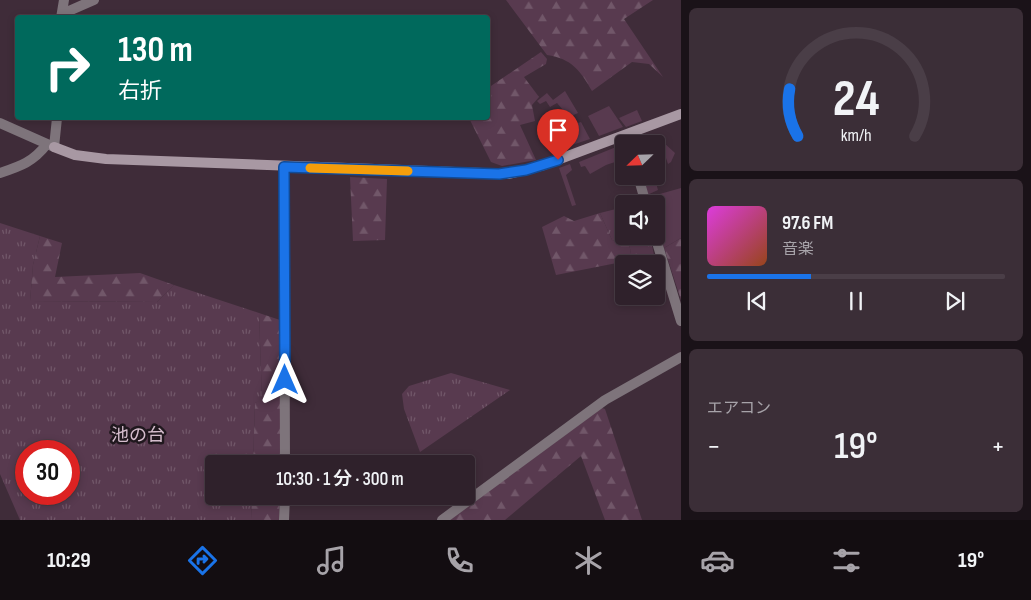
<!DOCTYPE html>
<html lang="ja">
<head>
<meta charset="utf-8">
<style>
	body { margin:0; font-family:"Sofia Sans Condensed","Noto Sans JP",sans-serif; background:#3b2e37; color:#f1f3f6; height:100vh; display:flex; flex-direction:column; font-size:19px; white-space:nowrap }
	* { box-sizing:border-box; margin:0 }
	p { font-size:16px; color:#a7a3a9 }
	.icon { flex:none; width:28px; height:28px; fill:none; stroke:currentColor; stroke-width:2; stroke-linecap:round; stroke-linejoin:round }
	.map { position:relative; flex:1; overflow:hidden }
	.panel { display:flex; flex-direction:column; gap:8px; padding:8px; background:#1a1218; width:350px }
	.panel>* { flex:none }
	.top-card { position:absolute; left:15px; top:15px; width:475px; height:105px; border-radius:5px; box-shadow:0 2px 8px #0003,0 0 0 1px #4a3e47; background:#00695c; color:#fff; overflow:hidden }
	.needle { width:32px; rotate:247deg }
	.controls { position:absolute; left:615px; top:135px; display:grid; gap:10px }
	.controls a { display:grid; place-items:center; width:50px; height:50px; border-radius:5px; background:#2f212b; box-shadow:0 2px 8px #0003,0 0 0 1px #4a3e47; font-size:25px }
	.speed { position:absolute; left:15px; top:440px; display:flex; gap:10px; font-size:25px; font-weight:700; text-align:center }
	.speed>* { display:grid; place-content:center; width:65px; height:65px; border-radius:50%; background:#2f212b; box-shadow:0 2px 8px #0003,0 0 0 1px #4a3e47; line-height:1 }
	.speed .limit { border:8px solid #d22; background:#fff; color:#111 }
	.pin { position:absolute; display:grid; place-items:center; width:42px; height:42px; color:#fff; margin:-51px -21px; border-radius:50% 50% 50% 0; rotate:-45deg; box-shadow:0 0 5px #0007 }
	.pin .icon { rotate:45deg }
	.me { position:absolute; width:55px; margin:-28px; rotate:0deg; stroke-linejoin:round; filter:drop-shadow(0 0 4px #0008) }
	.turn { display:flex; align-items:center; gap:18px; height:105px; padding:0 20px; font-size:22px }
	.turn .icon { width:65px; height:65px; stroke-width:2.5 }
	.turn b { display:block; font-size:35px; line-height:42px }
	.big { font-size:38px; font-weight:600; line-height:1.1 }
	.panel .card { flex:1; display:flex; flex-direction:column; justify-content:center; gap:8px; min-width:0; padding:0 18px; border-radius:8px; background:#3b2e37 }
	.panel .dial { align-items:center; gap:0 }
	.dial svg { height:130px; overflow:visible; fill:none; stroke:#4a3e47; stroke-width:7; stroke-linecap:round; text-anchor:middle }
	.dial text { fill:#f1f3f6; stroke:none }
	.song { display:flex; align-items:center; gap:15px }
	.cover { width:60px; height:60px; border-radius:8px; background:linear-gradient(135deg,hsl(300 70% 55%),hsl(20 70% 35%)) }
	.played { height:5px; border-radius:2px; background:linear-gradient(90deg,#1a73e8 35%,#4a3e47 35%) }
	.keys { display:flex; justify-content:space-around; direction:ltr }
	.heat { display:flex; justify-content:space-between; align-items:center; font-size:28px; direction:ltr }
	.trip { position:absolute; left:205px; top:455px; width:270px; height:50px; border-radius:5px; background:#2f212b; box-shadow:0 2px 8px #0003,0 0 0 1px #4a3e47; font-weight:600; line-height:50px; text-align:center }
	.tabs { display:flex; height:80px; justify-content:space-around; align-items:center; background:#130d11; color:#a7a3a9 }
	.tabs .icon { width:35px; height:35px }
	.tabs .selected { color:#1a73e8 }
	.tabs b { font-size:22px; color:#f1f3f6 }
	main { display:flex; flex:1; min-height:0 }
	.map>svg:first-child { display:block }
</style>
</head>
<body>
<main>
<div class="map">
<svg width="681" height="520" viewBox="0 0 681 520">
	<defs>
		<pattern id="grass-tufts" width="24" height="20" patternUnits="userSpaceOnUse" patternTransform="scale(1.25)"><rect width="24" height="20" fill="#583a4f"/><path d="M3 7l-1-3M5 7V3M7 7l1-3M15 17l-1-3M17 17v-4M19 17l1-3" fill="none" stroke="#715769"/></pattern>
		<pattern id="forest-firs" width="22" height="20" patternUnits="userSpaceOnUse" patternTransform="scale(1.25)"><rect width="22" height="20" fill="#583a4f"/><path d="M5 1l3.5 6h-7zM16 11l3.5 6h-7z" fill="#715769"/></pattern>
	</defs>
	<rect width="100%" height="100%" fill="#3f2c39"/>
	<path fill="url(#grass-tufts)" fill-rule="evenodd" d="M624,207V236H650L654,255L632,260L629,243L612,240L600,213Z
		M0,223L40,236L33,265L30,301L157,302L174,285L259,313L262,400L255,403L253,464H214V496H252L251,520H20L0,474ZM26,451H69V494H26Z
		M451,373L510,390L420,452L404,409L402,394L409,386Z"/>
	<path fill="url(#forest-firs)" d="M506,0H653L624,19L663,77L649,64L632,62L592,91C580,70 572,59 547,55Z
		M541,52L547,59L546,64L524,77L539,97L532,105L535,121L520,125L536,160L502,166L491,162L469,118H488V88Z
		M350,177L387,179L385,240L353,241Z
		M600,213L612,240L629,243L632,260L556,275L542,227L564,216L574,221Z
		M40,236L62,243L55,277L140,273L174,285L157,302L30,301L33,265Z
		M681,238V300L664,248Z
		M259,313L280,320V464H253L255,403L262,399Z
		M602,408L605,409L642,520H605L581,456L505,520H450Z
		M252,496H280L279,520H251Z"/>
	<path fill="#583a4f" d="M565,91L578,113L569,117L557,103L550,107L546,101L540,104L537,101L547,93L553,100Z
		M609,106L623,127L599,136L588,116Z
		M637,110L642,121L626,127L619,118Z
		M581,122L590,139L563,148L557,135L571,125Z
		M652,134L655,143L663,142L675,153L671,162L668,164L666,158L656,160V144H635L636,139Z
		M621,145L624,146V159L606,165L590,174L585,166L581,167L579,162Z
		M570,164L572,170L566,175L576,205L572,206L559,168Z
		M642,176H654L658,190L647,195Z
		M681,188V238L664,248L656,222V204H651L649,197Z"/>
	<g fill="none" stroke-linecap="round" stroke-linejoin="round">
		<path stroke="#7e747b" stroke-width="10" d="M62,14L94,0
			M61,18L64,0
			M0,123L54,147L57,118
			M626,135L629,144
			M284,167L285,464
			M0,173C21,166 33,162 47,144
			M638,176L646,204
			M655,236L681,321
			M284,520L285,496
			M442,520L605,400L681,357"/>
		<path stroke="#a898a3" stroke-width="10" d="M54,147L75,155L106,159L509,174L541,166L681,114"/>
	</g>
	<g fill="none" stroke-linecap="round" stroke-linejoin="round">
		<g stroke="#114b97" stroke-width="12">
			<path id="route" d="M285,380L284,167L499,174L526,170L558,160"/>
		</g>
		<use href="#route" stroke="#1a73e8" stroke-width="9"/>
		<path stroke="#f59e0b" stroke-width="9" d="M310,168L408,171"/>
	</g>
	<g text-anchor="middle" stroke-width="5" stroke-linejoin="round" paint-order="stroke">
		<g font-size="18" fill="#d5bdcd" stroke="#20181e">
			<text x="138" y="441">池の台</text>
		</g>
	</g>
</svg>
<div class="controls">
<a><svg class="needle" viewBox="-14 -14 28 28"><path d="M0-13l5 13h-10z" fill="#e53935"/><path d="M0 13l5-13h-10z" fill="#a7a3a9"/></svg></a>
<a><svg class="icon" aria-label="sound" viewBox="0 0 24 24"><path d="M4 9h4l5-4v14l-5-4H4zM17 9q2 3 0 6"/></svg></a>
<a><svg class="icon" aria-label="layers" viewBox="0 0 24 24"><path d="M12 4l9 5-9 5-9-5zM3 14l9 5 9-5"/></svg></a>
</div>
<div class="speed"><div class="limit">30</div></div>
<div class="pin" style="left:558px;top:160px;background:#d93025"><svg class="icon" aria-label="arrive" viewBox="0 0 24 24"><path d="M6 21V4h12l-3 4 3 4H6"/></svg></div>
<svg class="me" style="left:285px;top:380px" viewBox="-20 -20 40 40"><path d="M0-17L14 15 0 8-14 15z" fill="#1a73e8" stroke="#fff" stroke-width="4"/></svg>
<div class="trip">10:30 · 1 分 · 300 m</div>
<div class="top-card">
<div class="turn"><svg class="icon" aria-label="right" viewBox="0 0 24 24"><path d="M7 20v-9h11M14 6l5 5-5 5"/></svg><div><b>130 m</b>右折</div></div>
</div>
</div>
<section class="panel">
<div class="card dial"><svg viewBox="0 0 100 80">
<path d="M14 69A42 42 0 1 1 86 69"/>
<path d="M14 69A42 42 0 0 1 9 40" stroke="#1a73e8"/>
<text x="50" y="56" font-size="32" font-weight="700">24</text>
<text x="50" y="72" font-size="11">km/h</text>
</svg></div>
<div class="card">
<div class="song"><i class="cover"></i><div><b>97.6 FM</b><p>音楽</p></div></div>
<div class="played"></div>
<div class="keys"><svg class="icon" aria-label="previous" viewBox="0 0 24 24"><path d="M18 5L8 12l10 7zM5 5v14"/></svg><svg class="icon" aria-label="pause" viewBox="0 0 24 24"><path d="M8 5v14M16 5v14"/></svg><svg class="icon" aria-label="next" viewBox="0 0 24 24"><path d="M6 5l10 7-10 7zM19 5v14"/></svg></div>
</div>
<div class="card"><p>エアコン</p>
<div class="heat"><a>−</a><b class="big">19°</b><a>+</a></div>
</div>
</section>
</main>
<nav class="tabs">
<b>10:29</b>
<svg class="icon selected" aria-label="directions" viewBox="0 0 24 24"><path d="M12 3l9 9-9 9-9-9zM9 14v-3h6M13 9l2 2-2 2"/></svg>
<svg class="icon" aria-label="music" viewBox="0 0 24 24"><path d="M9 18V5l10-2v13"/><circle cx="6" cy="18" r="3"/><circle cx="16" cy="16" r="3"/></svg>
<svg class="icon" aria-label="phone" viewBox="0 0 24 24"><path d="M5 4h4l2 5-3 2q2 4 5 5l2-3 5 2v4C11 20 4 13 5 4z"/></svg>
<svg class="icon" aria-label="climate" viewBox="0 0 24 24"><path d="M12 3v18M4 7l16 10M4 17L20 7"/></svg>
<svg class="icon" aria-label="car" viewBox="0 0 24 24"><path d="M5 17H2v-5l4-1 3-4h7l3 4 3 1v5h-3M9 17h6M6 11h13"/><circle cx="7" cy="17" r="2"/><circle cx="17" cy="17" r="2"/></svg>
<svg class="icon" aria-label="filters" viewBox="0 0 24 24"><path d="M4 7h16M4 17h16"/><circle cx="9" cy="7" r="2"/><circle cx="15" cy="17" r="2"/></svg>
<b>19°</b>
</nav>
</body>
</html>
